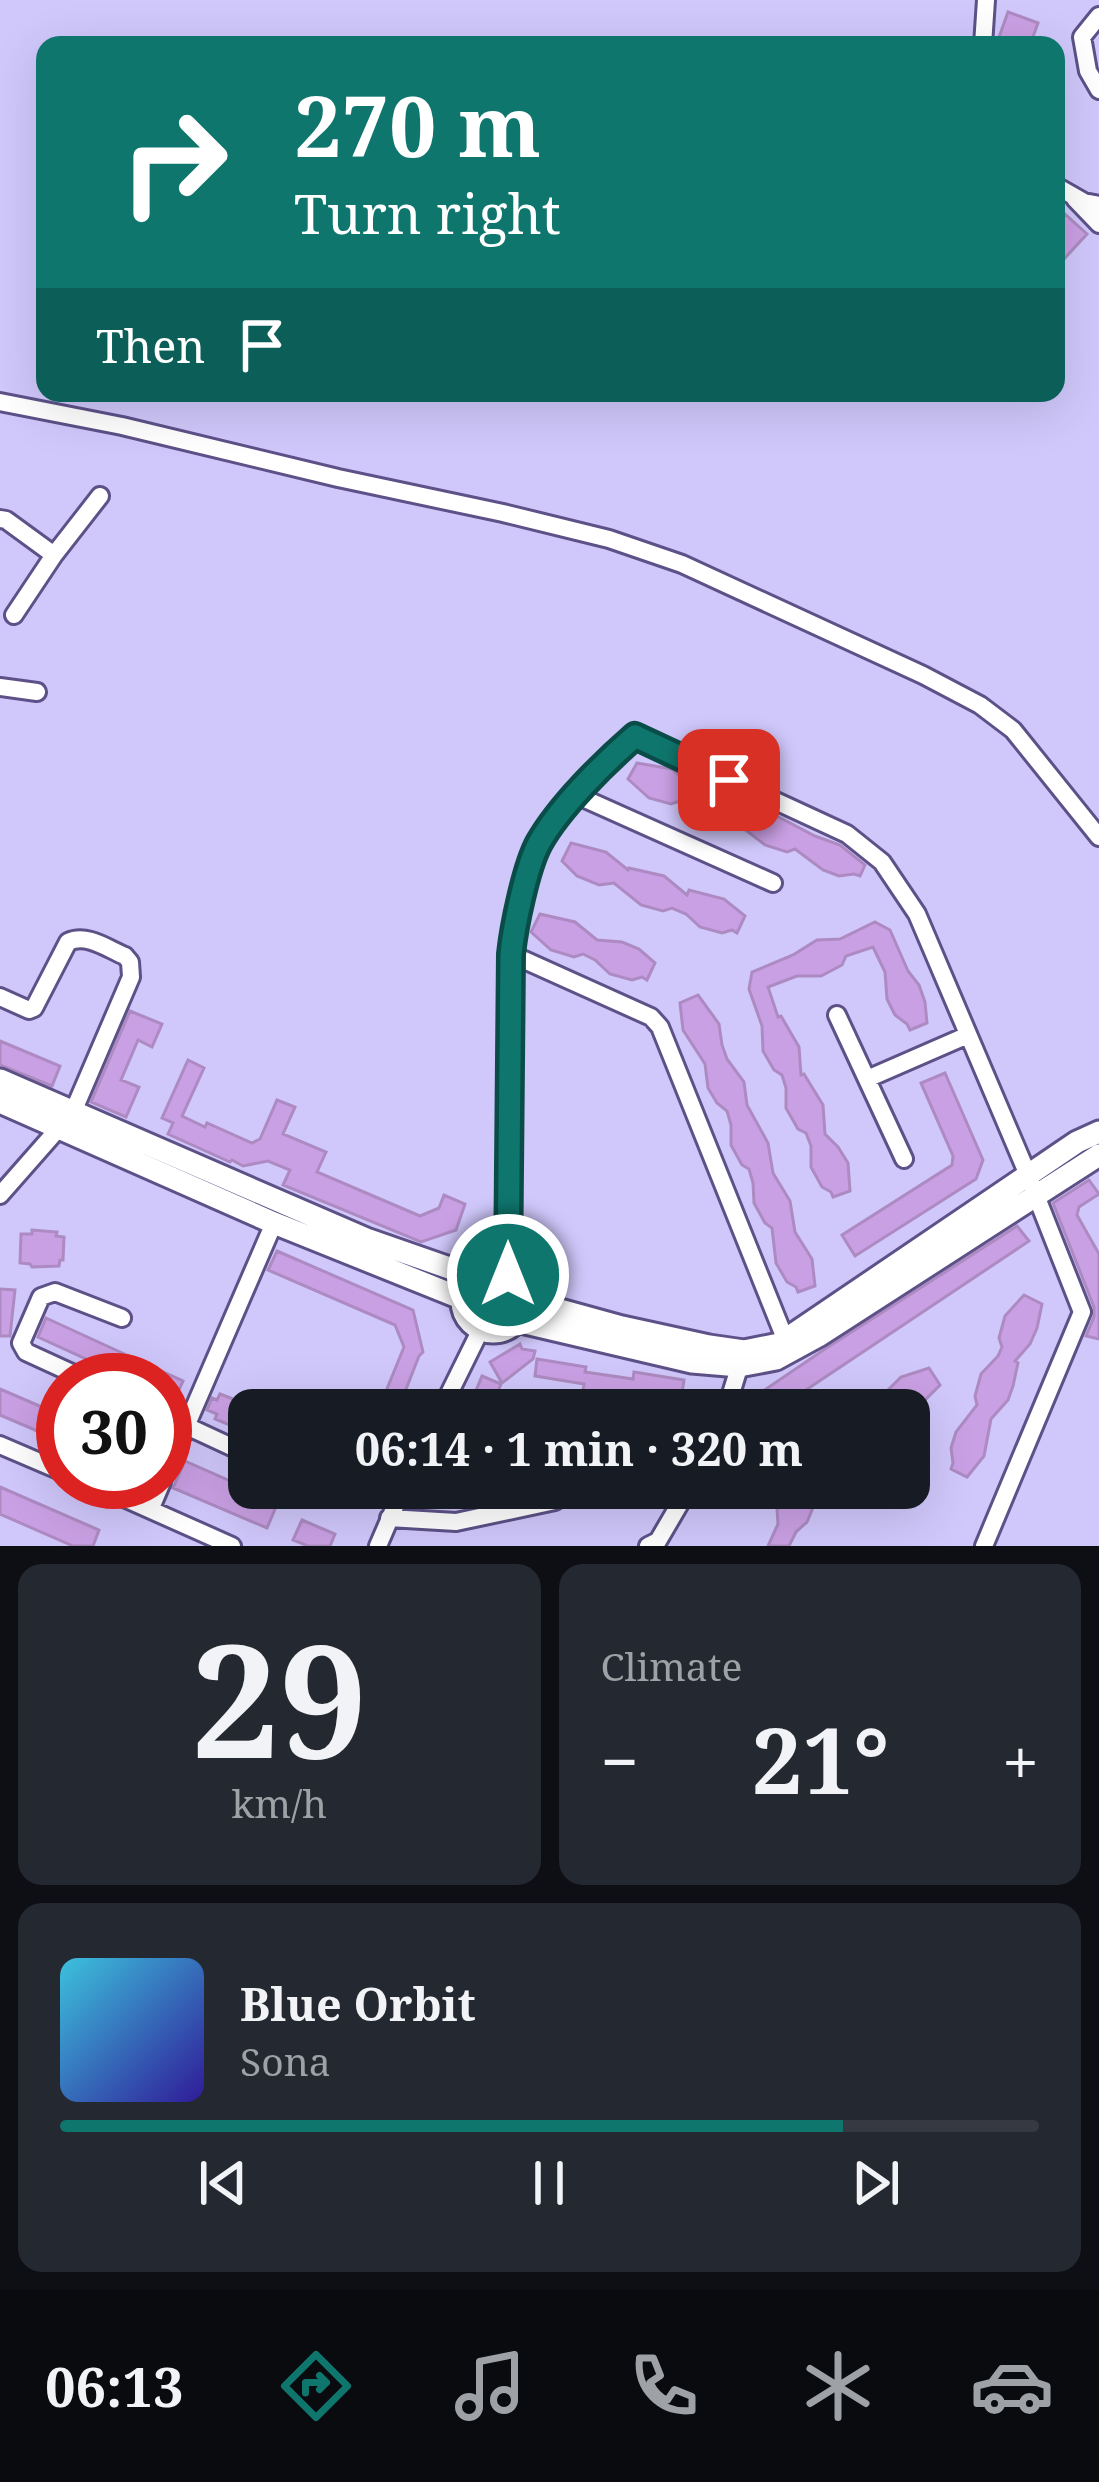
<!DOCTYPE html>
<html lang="en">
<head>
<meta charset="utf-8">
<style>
	body { margin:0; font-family:"Noto Serif",serif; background:#242831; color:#f1f3f6; height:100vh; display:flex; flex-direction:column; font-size:45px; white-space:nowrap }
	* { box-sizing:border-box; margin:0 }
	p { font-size:39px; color:#9ea1a6 }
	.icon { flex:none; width:66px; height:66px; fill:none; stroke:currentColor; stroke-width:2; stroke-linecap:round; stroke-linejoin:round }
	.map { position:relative; height:1546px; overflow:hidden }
	.side { display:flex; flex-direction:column; gap:18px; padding:18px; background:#0d0f14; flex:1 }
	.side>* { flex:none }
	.hud { position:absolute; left:36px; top:36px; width:1029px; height:366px; border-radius:24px; box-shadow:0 12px 48px #0002; background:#0f766e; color:#fff; overflow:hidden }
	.speed { position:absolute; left:36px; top:1353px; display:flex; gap:24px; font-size:60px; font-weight:700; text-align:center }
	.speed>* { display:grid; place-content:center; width:156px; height:156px; border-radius:50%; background:#171b24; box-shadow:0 12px 48px #0002; line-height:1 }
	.speed .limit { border:18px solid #d22; background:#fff; color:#111 }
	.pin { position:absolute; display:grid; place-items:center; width:102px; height:102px; color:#fff; margin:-51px; border-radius:24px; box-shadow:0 6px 18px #0006 }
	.me { position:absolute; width:132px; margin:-66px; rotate:0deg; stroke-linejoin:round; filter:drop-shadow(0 0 9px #0008) }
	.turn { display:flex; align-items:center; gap:42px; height:252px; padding:0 60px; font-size:54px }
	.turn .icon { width:156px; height:156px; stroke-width:2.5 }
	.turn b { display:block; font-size:84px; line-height:102px }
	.then { display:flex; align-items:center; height:114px; padding:0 60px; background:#0003; gap:24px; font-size:45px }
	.big { font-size:90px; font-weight:700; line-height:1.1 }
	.side .widget { flex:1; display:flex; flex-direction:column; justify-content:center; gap:18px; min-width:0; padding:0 42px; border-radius:24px; background:#242831 }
	.side .dial { align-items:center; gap:0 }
	.dial b { font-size:156px; line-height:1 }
	.song { display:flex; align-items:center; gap:36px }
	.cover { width:144px; height:144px; border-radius:18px; background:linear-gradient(135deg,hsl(190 70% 55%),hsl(250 70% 35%)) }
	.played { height:12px; border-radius:6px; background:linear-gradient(90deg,#0f766e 80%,#363941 80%) }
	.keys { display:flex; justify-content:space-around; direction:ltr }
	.heat { display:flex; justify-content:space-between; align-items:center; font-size:66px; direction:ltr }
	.side .tiles { flex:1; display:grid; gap:18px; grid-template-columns:1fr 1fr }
	.widget:last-child { grid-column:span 2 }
	.trip { position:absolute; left:228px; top:1389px; width:702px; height:120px; border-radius:24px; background:#171b24; box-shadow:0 12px 48px #0002; font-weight:700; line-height:120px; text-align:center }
	.dock { display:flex; height:192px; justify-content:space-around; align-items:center; background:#090b0e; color:#9ea1a6 }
	.dock .icon { width:84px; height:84px }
	.dock .on { color:#0f766e }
	.dock b { font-size:54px; color:#f1f3f6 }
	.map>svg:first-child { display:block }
</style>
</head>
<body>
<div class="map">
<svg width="1099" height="1546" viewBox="0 0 1099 1546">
	<rect width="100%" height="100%" fill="#d0c8fb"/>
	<path fill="#caa0e4" stroke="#ad8bc2" stroke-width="3" d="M1008,12L1038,23L1030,45H1012L998,40Z
		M1065,214L1087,234L1064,259L1056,251V224Z
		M637,763L672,769L693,787L695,784L721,790L735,796L752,811L753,809L769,812L815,836L840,845L865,865L860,876L854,874L839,876L823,870L795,849L787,852L765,845L738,824L728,827L706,821L680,801L671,804L649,798L628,779Z
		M571,843L606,852L628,870L629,868L664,876L687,895L689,890L724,899L745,916L737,933L732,930L722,933L700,927L686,914L672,908L663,911L641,905L614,883L599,885L577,876L562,861Z
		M540,914L575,922L597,940L622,942L639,949L655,963L647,980L642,977L632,980L610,974L595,960L583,954L574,957L551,950L531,932Z
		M875,922L890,930L908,971L919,985L925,1002L927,1023L910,1030L907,1024L895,1015L887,999L885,972L873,947L846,956L842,965L821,976H797L768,987L778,1017L781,1016L799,1047L801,1075L804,1074L823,1105L825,1134L838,1147L848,1163L850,1191L833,1197L831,1192L822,1187L811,1167V1146L806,1133L798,1129L786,1108V1088L782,1075L774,1070L763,1051L762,1026L749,989L752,972L793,955L817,940L840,939Z
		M698,995L719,1024L722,1045L727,1059L744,1082L747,1105L768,1143L773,1173L790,1201L795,1232L812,1259L815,1286L798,1292L796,1287L787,1282L776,1263L772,1228L765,1223L754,1203L753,1183L749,1169L742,1165L731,1145V1125L727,1111L717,1103L708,1088L705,1064L683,1030L680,1003Z
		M130,1011L162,1024L152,1047L138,1040L121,1080L139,1087L126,1117L91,1102Z
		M0,1041L60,1066L52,1086L0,1065Z
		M188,1060L204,1068L182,1116L205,1127L207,1123L252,1143L260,1139L277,1100L295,1107L283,1134L326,1152L317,1172L420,1216L439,1208L444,1195L465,1204L456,1230L421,1242L283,1185L290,1170L268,1161L243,1166L232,1160L230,1162L168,1134L173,1123L162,1118Z
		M945,1073L983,1160L976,1179L855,1256L842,1235L952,1165L953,1156L921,1083Z
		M1089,1180L1099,1194L1079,1207L1077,1215L1099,1254V1339L1086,1336L1094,1317V1307L1053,1203Z
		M1017,1226L1029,1241L776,1410H739L741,1406L825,1349Z
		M32,1230L57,1232L56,1236L64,1237L63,1260H60L59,1266L32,1267L30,1264L20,1263L21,1234H32Z
		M277,1251L413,1310L423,1352L419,1356L399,1407L382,1401L404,1347L395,1325L268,1270Z
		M0,1289L15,1290L10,1336H0Z
		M1024,1295L1042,1304L1037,1328L1030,1344L1015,1361L1018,1363L1013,1386L1008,1400L991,1419L984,1456L967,1477L951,1469L953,1463L951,1448L956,1432L977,1405L975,1396L981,1374L998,1356L1002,1347L999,1338L1005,1316Z
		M46,1318L183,1381L172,1405L165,1403V1380H132L38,1337Z
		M520,1344L522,1349L535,1351L533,1359L502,1383L490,1362Z
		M537,1359L586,1367L585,1372L633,1379L634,1372L684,1380L681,1399L632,1392L631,1398L583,1391L584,1384L535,1376Z
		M929,1368L940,1385L915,1410H868L883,1401L886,1392L901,1377Z
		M482,1376L501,1384L490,1410H468Z
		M0,1389L63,1416V1442L0,1415Z
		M220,1394L249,1405V1433L215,1419L217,1414L207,1410L212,1398L217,1400Z
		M185,1461L278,1502L267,1528L173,1488Z
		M0,1487L99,1530L93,1546H73L0,1514Z
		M443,1488H489V1494L446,1502Z
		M785,1488H816L814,1505L807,1522L796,1532L789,1546H768L778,1524L777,1509Z
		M302,1520L335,1534L330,1546H308L293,1540Z"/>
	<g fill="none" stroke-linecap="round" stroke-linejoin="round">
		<g stroke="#5d5188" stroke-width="22">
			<path id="minor" d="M1099,16L1082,37L1088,71L1099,90
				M983,45L986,0
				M1056,186L1084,202L1099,205
				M1075,199L1099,224
				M0,402L122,426L338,478L503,513L609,539L682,564L923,675L980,705L1013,730L1099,837
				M0,519L6,520L54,555L14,615
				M54,555L100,496
				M0,687L37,692
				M576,795L773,883
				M511,954L651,1017L660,1027L788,1346
				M0,997L29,1010L34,1008L68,942C87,933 108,949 125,956L130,962L131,977L73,1112L0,1195
				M837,1015L904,1159
				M867,1079L968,1035
				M509,1275L511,954C514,926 526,867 539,843C559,806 604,763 635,736L847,834L882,862L917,914L1028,1175L1082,1312L984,1546
				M87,1380L26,1352L21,1343L41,1297L55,1292L122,1318
				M441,1410L481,1329
				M726,1410L742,1358
				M165,1416L249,1455
				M0,1445L63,1472
				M165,1475L274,1223
				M88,1482L232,1546
				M318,1488L334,1495
				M151,1508L162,1482
				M389,1518L456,1522L555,1501
				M378,1546L403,1488
				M648,1546L658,1541L689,1488"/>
		</g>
		<g stroke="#5d5188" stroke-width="27">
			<path id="major" d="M0,1080L366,1239L475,1277
				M0,1102L274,1223L463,1299
				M462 1301a31 31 0 1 1 62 0a31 31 0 1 1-62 0Z
				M524,1300L622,1327L709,1346L744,1351L779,1344L1077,1142L1099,1132
				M517,1321L692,1362L739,1366L776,1359L820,1335L1099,1155"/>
		</g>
		<use href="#minor" stroke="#fff" stroke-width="16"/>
		<use href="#major" stroke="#fff" stroke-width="21"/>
	</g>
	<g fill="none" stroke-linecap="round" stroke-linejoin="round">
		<g stroke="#0a4d48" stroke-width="30">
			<path id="route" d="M508,1275L511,954C514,926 526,867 539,843C560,806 604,763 635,736L729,780"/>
		</g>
		<use href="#route" stroke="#0f766e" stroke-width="21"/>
	</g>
</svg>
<div class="speed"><div class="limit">30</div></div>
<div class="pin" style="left:729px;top:780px;background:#d93025"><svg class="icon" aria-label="arrive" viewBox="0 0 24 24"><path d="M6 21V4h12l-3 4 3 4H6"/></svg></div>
<svg class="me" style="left:508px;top:1275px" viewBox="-20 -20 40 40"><circle r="17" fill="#0f766e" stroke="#fff" stroke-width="3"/><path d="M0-11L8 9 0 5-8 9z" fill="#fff"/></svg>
<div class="trip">06:14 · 1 min · 320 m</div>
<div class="hud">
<div class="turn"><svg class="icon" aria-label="right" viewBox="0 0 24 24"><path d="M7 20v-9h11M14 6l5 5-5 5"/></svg><div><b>270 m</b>Turn right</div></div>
<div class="then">Then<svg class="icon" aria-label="arrive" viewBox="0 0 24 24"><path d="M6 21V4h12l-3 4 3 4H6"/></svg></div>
</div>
</div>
<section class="side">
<div class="tiles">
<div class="widget dial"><b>29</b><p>km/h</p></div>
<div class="widget"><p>Climate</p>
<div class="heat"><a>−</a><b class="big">21°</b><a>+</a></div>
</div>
<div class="widget">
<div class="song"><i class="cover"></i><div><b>Blue Orbit</b><p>Sona</p></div></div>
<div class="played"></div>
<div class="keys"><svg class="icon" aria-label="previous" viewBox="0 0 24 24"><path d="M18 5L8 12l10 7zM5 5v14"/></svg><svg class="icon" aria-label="pause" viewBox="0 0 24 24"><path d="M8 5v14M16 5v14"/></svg><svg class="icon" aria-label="next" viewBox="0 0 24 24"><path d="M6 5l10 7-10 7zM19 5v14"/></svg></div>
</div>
</div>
</section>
<nav class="dock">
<b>06:13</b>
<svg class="icon on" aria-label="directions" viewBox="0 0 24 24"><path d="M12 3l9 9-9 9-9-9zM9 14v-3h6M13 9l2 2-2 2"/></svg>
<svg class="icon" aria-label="music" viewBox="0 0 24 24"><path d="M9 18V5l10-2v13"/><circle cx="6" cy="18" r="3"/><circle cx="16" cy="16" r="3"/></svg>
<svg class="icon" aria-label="phone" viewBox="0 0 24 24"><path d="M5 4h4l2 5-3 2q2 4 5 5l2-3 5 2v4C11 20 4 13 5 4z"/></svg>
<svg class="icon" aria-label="climate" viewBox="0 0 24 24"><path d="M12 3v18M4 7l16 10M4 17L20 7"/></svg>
<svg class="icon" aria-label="car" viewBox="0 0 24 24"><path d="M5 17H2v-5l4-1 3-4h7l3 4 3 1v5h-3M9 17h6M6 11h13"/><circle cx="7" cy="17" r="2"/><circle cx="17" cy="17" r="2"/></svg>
</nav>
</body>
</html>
